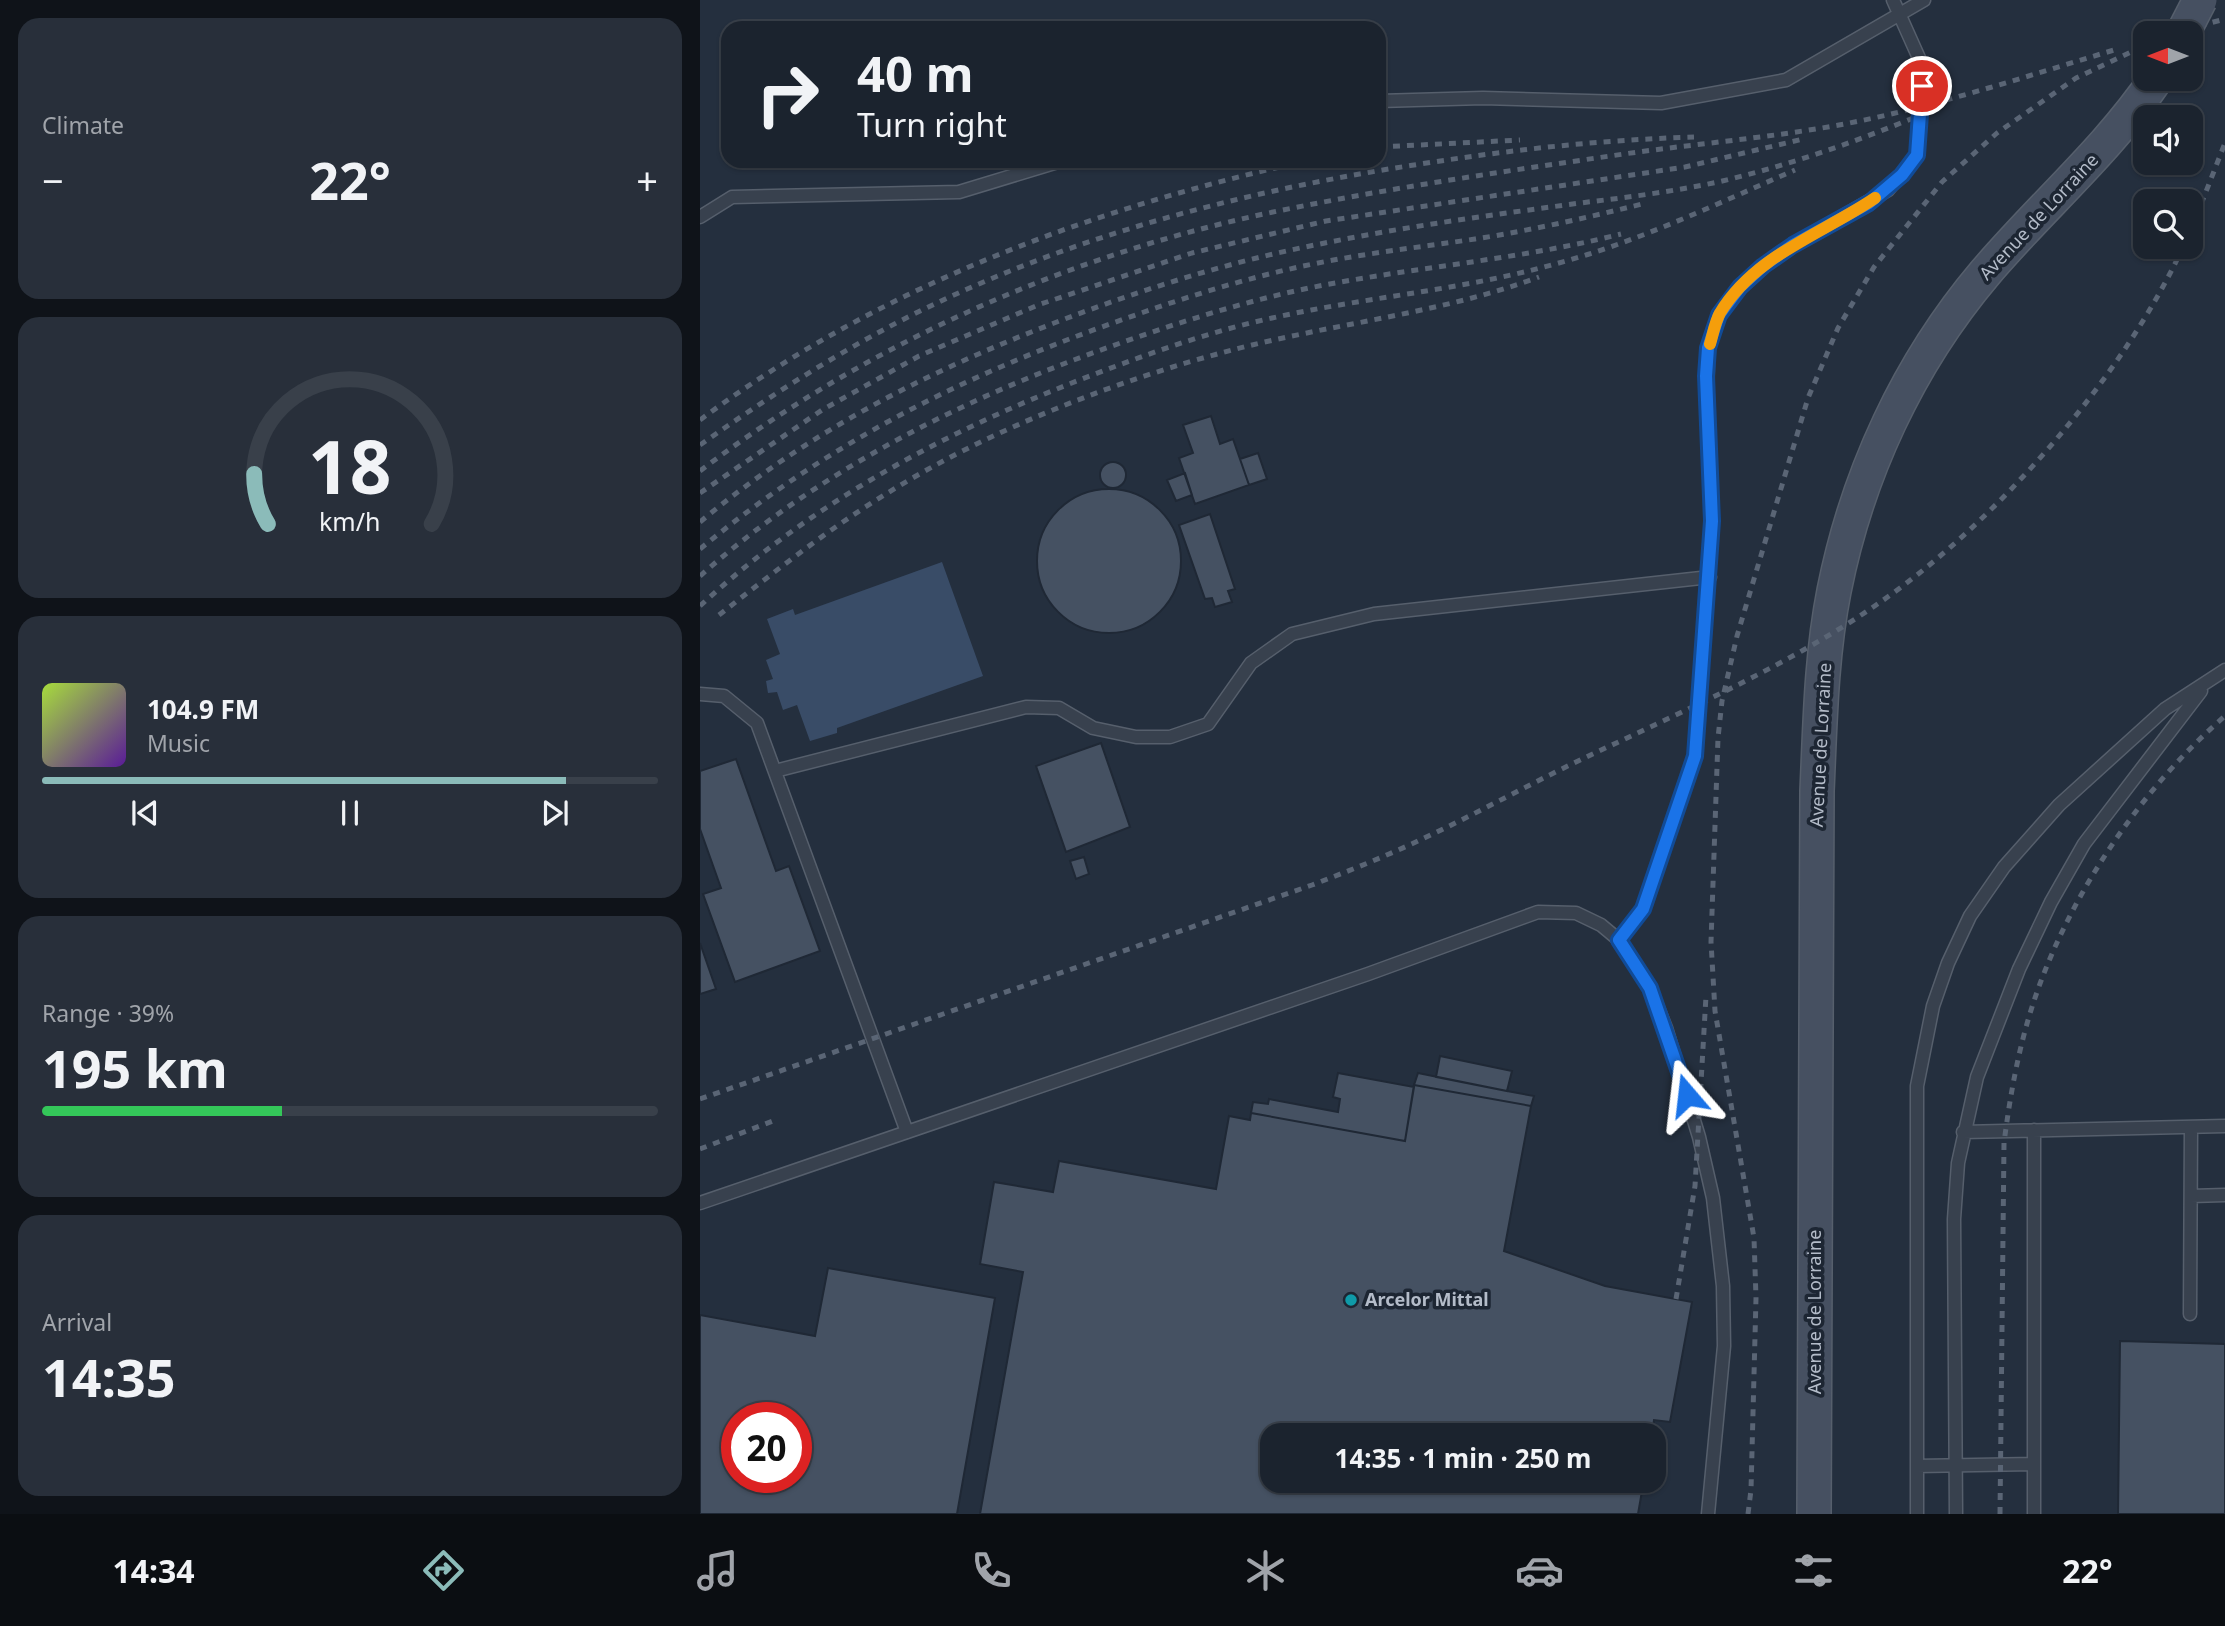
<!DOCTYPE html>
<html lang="en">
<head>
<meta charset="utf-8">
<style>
	body { margin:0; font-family:"Noto Sans",sans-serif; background:#282f3a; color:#f1f3f6; height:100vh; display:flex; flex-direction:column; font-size:26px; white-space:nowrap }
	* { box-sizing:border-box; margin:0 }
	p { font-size:23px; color:#a0a4aa }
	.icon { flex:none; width:38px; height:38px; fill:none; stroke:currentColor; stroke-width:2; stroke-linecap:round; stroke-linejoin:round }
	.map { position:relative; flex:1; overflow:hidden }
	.details { display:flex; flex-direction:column; gap:18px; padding:18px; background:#0f1319; width:700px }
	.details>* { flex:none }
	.top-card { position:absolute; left:21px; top:21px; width:665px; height:147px; border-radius:21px; box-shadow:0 2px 5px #0004,0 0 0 2px #39404a; background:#1b232e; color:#f1f3f6; overflow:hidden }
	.needle { width:46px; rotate:270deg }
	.buttons { position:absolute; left:1433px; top:21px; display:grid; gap:14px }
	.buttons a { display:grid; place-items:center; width:70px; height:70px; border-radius:14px; background:#1b232e; box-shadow:0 2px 5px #0004,0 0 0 2px #39404a; font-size:35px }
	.speed { position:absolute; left:21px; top:1402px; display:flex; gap:14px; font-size:35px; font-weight:700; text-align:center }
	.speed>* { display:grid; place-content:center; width:91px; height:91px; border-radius:50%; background:#1b232e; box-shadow:0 2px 5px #0004,0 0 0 2px #39404a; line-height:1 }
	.speed .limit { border:10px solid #d22; background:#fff; color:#111 }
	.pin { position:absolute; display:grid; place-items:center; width:60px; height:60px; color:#fff; margin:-30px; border:4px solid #fff; border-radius:50%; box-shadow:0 2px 7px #0007 }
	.me { position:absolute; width:77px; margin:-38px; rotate:343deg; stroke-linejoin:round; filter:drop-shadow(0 0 5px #0008) }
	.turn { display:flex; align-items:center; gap:24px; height:147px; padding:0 21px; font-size:32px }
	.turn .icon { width:91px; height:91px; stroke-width:2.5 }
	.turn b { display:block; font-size:49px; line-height:60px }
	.big { font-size:52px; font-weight:700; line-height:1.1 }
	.details .tile { flex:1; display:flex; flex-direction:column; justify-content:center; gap:10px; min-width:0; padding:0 24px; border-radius:21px; background:#282f3a }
	.details .dial { align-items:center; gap:0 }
	.dial svg { height:182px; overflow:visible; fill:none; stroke:#39404a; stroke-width:7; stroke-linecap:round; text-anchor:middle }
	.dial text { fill:#f1f3f6; stroke:none }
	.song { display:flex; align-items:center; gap:21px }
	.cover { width:84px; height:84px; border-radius:10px; background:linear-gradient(135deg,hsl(80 70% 55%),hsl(270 70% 35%)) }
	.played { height:7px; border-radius:4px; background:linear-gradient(90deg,#8bbbb9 85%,#39404a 85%) }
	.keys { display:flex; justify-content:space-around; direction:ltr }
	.heat { display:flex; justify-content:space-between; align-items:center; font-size:38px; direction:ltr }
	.charge { height:10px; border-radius:5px; background:linear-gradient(90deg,#34c759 39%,#39404a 0) }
	.trip { position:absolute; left:560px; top:1423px; width:406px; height:70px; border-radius:21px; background:#1b232e; box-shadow:0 2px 5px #0004,0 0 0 2px #39404a; font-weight:700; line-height:70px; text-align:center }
	.dock { display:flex; height:112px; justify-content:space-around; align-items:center; background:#0b0e12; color:#a0a4aa }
	.dock .icon { width:49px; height:49px }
	.dock .active { color:#8bbbb9 }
	.dock b { font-size:32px; color:#f1f3f6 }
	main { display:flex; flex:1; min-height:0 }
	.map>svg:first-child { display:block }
</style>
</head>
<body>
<main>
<section class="details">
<div class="tile"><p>Climate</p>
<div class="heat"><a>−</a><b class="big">22°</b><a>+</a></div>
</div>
<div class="tile dial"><svg viewBox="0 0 100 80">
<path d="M14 69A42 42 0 1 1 86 69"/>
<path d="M14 69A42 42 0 0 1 8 47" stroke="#8bbbb9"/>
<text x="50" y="56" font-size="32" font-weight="700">18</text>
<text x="50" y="72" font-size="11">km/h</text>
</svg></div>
<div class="tile">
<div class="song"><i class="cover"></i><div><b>104.9 FM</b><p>Music</p></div></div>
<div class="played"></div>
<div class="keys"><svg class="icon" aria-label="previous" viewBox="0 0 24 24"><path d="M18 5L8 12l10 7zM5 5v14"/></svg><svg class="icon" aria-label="pause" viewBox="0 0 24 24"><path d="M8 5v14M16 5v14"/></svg><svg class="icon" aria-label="next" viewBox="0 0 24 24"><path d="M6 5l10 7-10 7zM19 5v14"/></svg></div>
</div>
<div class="tile"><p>Range · 39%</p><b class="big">195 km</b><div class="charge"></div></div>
<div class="tile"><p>Arrival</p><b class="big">14:35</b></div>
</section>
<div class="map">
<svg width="1525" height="1514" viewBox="0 0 1525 1514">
	<rect width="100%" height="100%" fill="#242f3e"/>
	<path fill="#394c67" d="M242,562L283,676L137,728V733L110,741L97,705L83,710L77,692L68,693L66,681L73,679L66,660L80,654L67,619L93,609L95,615Z"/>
	<path fill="#455162" stroke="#1f2835" stroke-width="2" fill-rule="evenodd" d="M511,416L520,444L533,439L549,485L495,504L479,458L493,453L483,425Z
		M558,453L567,479L549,485L540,459Z
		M400 475a13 13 0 1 1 26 0a13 13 0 1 1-26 0Z
		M485,473L492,495L476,501L467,480Z
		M337 561a72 72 0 1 1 144 0a72 72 0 1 1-144 0Z
		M510,514L535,589L528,591L532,602L515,607L512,598L505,599L479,525Z
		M401,743L430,827L366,852L336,766Z
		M36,759L76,871L89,866L120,951L35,982L3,894L21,888L0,829V771Z
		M384,857L389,874L376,879L370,861Z
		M0,943L16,989L0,994Z
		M740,1056L812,1071L807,1091L736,1077Z
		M638,1073L714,1087L705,1141L551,1113L553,1102L568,1104L569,1099L638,1112L640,1099L633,1097Z
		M718,1073L807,1091L834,1096L831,1106L714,1085Z
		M714,1085L831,1106L804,1251L905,1286L992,1302L970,1422L954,1420L952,1435H572V1480H944L938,1514H280L323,1272L280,1264L294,1182L353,1192L359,1161L516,1189L529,1116L550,1120L551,1113L705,1141Z
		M128,1268L295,1298L257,1514H0V1315L115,1336ZM37,1418H96V1477H37Z
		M1420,1341L1525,1344V1514H1418Z"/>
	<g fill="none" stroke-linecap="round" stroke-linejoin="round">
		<g stroke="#565f6c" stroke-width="15">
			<path id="service" d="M679,101L783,98L961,103L1086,80L1224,0
				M0,217L32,197L259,192L361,161
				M0,694L24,696L57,723L207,1132
				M75,771L326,707L359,708L393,728L436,737H470L508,724L551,663L592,634L674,614L1010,577
				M1263,1132L1525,1126
				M1491,1196L1525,1195
				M0,1203L668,974L838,912L876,913L901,925L919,940
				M1490,1314L1491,1127
				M1217,1466L1334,1464
				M1008,1514L1024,1346L1023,1286L1013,1198L999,1137L966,1028L950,988L919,940L943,909L995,756L1012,521L1007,415L1008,348L1019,315L1040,287L1063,266L1093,245L1188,190L1217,155L1223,67L1193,0
				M1217,1514V1086L1233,1006L1248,963L1270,916L1304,867L1359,805L1465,709L1525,670
				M1256,1514L1254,1219L1258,1163L1277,1077L1319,969L1351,902L1384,844L1501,691
				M1334,1514V1130"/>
		</g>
		<g stroke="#565f6c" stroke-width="36">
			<path id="secondary" d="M1114,1514L1117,791C1120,725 1121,657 1134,591C1157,475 1208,364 1285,273C1341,207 1407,151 1456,79"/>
		</g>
		<use href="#service" stroke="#38414e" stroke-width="12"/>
		<use href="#secondary" stroke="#465061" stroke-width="33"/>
		<path stroke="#5a6575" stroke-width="5" stroke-dasharray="7 7" stroke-linecap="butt" d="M1472,33L1525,19
			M679,147L820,140
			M1491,230L1525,143
			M0,420C179,287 389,209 606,161
			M0,445C67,398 135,354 208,317C367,237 539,192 714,165C809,150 898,140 994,137
			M0,471C170,342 374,252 583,210C701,186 820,169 938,152C1005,143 1073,137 1139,125C1231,108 1324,77 1414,50
			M0,493L122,410L219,356L338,305L492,253L626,221L985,167L1103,139
			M0,522C106,434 220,375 349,325C437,291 527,262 620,244C708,226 798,214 888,202C931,197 975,191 1018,182C1091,165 1161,140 1230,111
			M0,549C126,445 256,379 410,324C477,300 544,278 613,264C667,253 721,247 775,239C833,230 890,217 946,203
			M0,576C120,470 262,399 412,346C477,323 542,302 609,288C713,267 818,260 921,234
			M0,606C115,500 250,429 395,374C453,352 512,331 572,318C666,297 763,290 855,264C938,242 1016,204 1095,170
			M19,615C73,573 127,530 186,494C288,430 420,379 536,349C637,323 742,313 839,277
			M0,1099L612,885C638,875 664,865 689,854C752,827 812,793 874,763C976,714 1085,668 1179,603C1297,522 1423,377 1483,247
			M0,1149L73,1121
			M976,1299L995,1186L1006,996
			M1048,1514L1051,1490L1056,1298L1054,1238L1015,1011L1011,942L1018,738L1022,701L1037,636L1108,398L1138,328L1174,267L1242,182L1297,133L1376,78L1446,45
			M1300,1514L1304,1143C1310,1096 1318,1051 1332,1007C1366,900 1440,789 1525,716"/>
		<g stroke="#565f6c" stroke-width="36" stroke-linecap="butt">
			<path id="secondary-bridge" d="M1483,33L1500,0"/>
		</g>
		<use href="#secondary-bridge" stroke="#465061" stroke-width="33"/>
	</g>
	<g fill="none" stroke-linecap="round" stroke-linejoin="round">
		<g stroke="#114b97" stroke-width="18">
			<path id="route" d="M987,1095L950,988L919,940L943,909L995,756L1012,521L1006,376L1008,348L1019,315L1040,287L1063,266L1093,245L1169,203L1202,175L1217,155L1222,86"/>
		</g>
		<use href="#route" stroke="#1a73e8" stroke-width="12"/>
		<path stroke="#f59e0b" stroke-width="12" d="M1010,344C1013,334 1015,322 1020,313C1055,255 1122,234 1175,198"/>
	</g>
	<circle fill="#0f9aa8" stroke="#1d2633" stroke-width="2.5" cx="651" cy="1300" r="7"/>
	<g text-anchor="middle" stroke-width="7" stroke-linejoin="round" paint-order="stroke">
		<g font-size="18" fill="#b4bcc9" stroke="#1d2633">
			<text transform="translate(1339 217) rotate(-47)" y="6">Avenue de Lorraine</text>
			<text transform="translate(1121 745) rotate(-87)" y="6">Avenue de Lorraine</text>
			<text transform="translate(1115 1312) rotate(-90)" y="6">Avenue de Lorraine</text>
		</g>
		<g font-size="18" font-weight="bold" fill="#b4bcc9" stroke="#1d2633" text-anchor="start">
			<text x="665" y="1306">Arcelor Mittal</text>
		</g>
	</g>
</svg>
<div class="buttons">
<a><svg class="needle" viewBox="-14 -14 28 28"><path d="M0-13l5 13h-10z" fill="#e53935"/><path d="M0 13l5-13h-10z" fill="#a0a4aa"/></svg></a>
<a><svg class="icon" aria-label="sound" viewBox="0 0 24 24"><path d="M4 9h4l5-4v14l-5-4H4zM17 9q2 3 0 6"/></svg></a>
<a><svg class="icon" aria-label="search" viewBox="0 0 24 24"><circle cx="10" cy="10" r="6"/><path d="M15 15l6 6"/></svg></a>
</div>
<div class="speed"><div class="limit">20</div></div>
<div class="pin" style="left:1222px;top:86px;background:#d93025"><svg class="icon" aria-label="arrive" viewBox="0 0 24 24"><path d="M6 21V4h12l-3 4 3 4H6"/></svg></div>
<svg class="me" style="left:987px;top:1095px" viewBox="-20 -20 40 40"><path d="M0-17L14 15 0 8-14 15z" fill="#1a73e8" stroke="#fff" stroke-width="4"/></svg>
<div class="trip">14:35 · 1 min · 250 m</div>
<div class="top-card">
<div class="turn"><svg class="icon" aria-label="right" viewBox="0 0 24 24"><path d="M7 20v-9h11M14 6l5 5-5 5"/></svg><div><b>40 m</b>Turn right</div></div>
</div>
</div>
</main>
<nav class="dock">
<b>14:34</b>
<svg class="icon active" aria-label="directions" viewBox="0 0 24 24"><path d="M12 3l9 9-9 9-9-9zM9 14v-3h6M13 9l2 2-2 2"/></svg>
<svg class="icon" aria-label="music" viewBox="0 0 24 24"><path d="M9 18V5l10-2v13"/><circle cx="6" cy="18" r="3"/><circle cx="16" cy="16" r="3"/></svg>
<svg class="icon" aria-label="phone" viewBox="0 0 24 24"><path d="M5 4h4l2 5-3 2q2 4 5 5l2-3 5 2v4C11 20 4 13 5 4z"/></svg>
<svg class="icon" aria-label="climate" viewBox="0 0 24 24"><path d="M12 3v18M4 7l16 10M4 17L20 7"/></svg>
<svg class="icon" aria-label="car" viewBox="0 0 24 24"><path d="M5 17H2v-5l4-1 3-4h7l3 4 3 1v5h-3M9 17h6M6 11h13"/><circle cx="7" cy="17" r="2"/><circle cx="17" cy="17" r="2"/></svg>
<svg class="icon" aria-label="filters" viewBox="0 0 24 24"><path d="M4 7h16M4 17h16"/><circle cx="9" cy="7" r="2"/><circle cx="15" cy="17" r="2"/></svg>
<b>22°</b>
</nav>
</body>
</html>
